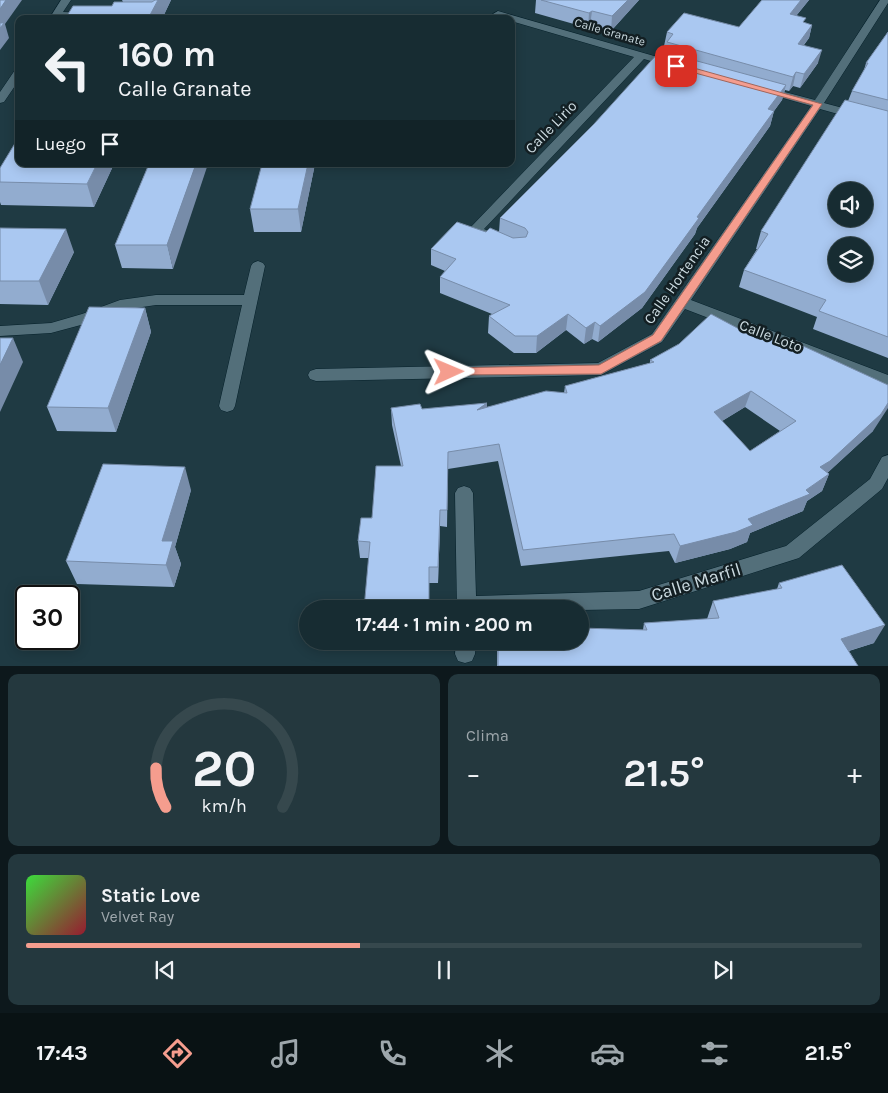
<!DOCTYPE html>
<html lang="es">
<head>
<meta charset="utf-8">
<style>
	body { margin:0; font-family:Karla,sans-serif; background:#24383e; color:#f1f3f6; height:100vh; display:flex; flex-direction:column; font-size:19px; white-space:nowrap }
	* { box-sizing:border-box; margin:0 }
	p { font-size:16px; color:#9ea7ac }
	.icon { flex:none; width:28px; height:28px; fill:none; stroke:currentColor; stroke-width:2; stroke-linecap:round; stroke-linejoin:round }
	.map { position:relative; height:666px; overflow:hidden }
	.drawer { display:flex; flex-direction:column; gap:8px; padding:8px; background:#0d181c; flex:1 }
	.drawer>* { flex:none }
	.guide { position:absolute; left:15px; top:15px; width:500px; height:152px; border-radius:10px; box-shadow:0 2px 12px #0003,0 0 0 1px #36484d; background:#172c32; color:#f1f3f6; overflow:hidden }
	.fabs { position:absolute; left:828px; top:182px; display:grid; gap:10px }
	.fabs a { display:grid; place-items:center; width:45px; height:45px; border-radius:50%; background:#172c32; box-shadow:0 2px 12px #0003,0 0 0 1px #36484d; font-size:25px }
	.speed { position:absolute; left:15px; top:585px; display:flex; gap:10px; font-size:25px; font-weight:700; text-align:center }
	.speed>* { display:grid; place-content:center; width:65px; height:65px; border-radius:50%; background:#172c32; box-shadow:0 2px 12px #0003,0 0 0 1px #36484d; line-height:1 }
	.speed .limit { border:2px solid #111; border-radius:8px; background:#fff; color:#111 }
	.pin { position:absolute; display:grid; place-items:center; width:42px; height:42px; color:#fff; margin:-21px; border-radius:10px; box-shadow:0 2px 8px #0006 }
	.me { position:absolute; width:55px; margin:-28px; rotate:89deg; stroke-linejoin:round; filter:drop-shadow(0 0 4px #0008) }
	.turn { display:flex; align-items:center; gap:18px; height:105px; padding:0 20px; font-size:22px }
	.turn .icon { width:65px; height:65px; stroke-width:2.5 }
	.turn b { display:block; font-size:35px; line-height:42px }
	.then { display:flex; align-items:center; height:48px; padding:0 20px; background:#0003; gap:10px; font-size:19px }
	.big { font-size:38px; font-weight:700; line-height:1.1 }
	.drawer .tile { flex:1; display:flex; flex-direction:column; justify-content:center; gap:8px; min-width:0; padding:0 18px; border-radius:10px; background:#24383e }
	.drawer .dial { align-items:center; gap:0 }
	.dial svg { height:130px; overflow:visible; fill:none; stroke:#36484d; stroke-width:7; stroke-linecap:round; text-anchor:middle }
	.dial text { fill:#f1f3f6; stroke:none }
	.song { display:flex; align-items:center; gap:15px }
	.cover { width:60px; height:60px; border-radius:8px; background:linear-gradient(135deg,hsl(120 70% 55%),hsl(350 70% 35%)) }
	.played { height:5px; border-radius:2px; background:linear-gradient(90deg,#f59d8e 40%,#36484d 40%) }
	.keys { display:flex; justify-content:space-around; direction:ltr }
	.heat { display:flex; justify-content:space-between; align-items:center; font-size:28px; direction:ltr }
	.drawer .tiles { flex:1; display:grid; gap:8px; grid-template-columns:1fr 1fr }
	.tile:last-child { grid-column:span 2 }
	.trip { position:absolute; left:299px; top:600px; width:290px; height:50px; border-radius:25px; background:#172c32; box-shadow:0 2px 12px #0003,0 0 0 1px #36484d; font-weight:700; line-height:50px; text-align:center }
	.dock { display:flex; height:80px; justify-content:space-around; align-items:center; background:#091214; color:#9ea7ac }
	.dock .icon { width:35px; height:35px }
	.dock .current { color:#f59d8e }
	.dock b { font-size:22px; color:#f1f3f6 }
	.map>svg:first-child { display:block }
</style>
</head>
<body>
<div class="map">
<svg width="888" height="666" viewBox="0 0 888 666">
	<rect width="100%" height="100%" fill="#1f3a43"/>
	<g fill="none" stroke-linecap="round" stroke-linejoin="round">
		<g stroke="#05202a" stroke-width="1">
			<path id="lane" d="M61,0H71L63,12L87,13L92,16L88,19H49Z
				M19,69V80L4,102L0,103V92L15,70Z
				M258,261L263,263L265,266L235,406L233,410L227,412L221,410L219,406L242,305H156L122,310L92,322L51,333L0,336V326L51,323L82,314L120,300L156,295H244L251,266L253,263Z"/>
		</g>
		<g stroke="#05202a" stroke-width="1">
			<path id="street" d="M880,0H888V3L824,103L888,120V128L820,109L691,300L888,375V387L685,309L662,342L601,375L316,381L310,379L308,375L310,371L316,369L598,363L652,334L811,106L762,92L760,90L766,87L815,100Z
				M498,11L675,62L676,64L671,67L644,59L484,229L497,235L499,238L492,242L470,233L468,230L634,57L511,21V19L494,16L493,14Z
				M888,455V478L882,489L799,558L639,609L580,610V609H457L455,493L458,488L464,486L470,488L473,493L476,596L639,591L786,546L870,479L882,457Z
				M456,641H476L475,654L472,661L465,663L458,661L455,654Z"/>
		</g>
		<use href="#lane" fill="#536f7a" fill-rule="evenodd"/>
		<use href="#street" fill="#536f7a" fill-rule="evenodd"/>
	</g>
	<path fill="#92accf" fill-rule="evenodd" d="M122,0H171L162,19H65L112,6L123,2Z
		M536,0H639L611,31L590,26L588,28L535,13Z
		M762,0H809L796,16L805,23L812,25L809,38L804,45L818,63L800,88L793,86L789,91L785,90L782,100L774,111L770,126L697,228L695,234L642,308L598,342L592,339L584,344L566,330L536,353H514L488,333L489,316L492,314L440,293V277L445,271L431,265V249L486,232H499L500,218L665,53L666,46H664L667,32L739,27Z
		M888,32V358L813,329L817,317L739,287L744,270L757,249H756L761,231L848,101L852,91L864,70L866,63Z
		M114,164L94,207L1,205L0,202V168Z
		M149,164L173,269L122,268L115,245Z
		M315,164L301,232H254L250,209Z
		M0,228L74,252L48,305L0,304Z
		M145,308L151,332L116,432L57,431L47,407L63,371Z
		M679,344L873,431L827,473L829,474L822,491L807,501L803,511L750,533L747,542L730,549L675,563L669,551L521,566L498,461L448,469L447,527L440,526L438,583H429L368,558H360L358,541L401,466L392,425L391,408L422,409L487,407L564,393L565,386L650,363V360ZM745,407L780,431L750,451L722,421Z
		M191,490L175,547L181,564L174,587L77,584L66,561Z
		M779,583L874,643L849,651L858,666H497V641H580L643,630L644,623L707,619L713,601L777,589Z
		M363,641H429V646H364Z"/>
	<path fill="#778ca9" d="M6,0H22L5,24L9,38L0,50V9Z
		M158,0H171L162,19H151L150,15Z
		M628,0H639L611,31L612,16Z
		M801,0H809L787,27L790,14Z
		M592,11L590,26L588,28L589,13Z
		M812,25L809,38L794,57L798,44Z
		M822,50L818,63L800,88L804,74Z
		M796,72L793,86L789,91L793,77Z
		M786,85L782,100L774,111L770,126L697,228L695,234L642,308L598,342L600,326L697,217L768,109Z
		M97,164H114L94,207L87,184Z
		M196,164H208L173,269L167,245Z
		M308,164H315L301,232L298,209Z
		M66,229L74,252L48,305L39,281Z
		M145,308L151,332L116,432L108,408Z
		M568,314L566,330L536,353L537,336Z
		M595,322L592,339L584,344L586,328Z
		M13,338L23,362L0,412V365Z
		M751,391L745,407L709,429L714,412Z
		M487,403V420L477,410Z
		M888,403V408L873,431L823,477L820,467Z
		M185,467L191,490L175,547L181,564L174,587L166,565L162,541Z
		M829,474L822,491L807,501L803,511L750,533L747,542L730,549L675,563L680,546L748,519L806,490Z
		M440,510V526L438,583V567Z
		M885,625L874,643L832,656L841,639Z"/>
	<path fill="#aac8f1" stroke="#778ca9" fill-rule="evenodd" d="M0,0H6L0,9Z
		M155,0H158L150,15H158L156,19H65L73,6H112L114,2H152Z
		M541,0H628L612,16L592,11L589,13Z
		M762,0H801L790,14L806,18L803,22L812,25L798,44L822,50L804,74L796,72L793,77L667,42L673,34L667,32L684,13L739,27Z
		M0,23H4L0,28Z
		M888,32V100L852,91L868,63H866Z
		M660,51L786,85L768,109L774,111L697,217L699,218L645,292L600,326L595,322L586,328L568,314L537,336H515L489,316L510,305L440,277L456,259L431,249L457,222L486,232L490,228L513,238L526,237L528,232L525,228L500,218L594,124Z
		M845,100L888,111V337L819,311L826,300L744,270L768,234L761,231ZM836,191H864V219H836ZM836,246H864V274H836Z
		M17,140H19V164H97L87,184L0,182V168Z
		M149,164H196L167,245H115Z
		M262,164H308L298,209H250Z
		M0,228L66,229L39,281H0Z
		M89,307L145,308L108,408L47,407Z
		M711,314L758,339L762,335L797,353L801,345L888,385V403L881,414L830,461L820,467L829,474L806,490L810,494L748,519L753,525L736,532L680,546L674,534L523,550L499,444L448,452L447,510H440L438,567H429V609H364L370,542L358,541L361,518H372L376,466H403L391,408L420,404L422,409L487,403L477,410L546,391L567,393L565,386L654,362L650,360L679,344ZM751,391L796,421L750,451L714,412Z
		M0,338H13L0,365Z
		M103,464L185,467L162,541H173L166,565L66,561Z
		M842,565L885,625L841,639L858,666H498V641H580V628L647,630L644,623L719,618L713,601L782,588L779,583Z"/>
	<path fill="#f59d8e" stroke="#9f665c" d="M676,63L822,104L661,341L601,374L445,375L443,372L449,368L599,365L653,335L813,105L673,67L672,66Z"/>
	<g text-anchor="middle" stroke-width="5" stroke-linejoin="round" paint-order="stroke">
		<g font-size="12" fill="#ccdbe1" stroke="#131f23">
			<text transform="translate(610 32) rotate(16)" y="4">Calle Granate</text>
		</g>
		<g font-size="15" fill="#ccdbe1" stroke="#131f23">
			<text transform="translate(551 127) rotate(-46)" y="5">Calle Lirio</text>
			<text transform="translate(677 280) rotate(-55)" y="5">Calle Hortencia</text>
			<text transform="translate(771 336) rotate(21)" y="5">Calle Loto</text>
		</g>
		<g font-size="18" fill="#ccdbe1" stroke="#131f23">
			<text transform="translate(696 582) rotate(-17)" y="6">Calle Marfil</text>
		</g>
	</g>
</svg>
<div class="fabs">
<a><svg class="icon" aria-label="sound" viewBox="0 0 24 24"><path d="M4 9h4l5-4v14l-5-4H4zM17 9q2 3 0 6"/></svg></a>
<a><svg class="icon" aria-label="layers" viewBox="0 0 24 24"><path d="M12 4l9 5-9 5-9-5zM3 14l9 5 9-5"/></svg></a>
</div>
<div class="speed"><div class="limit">30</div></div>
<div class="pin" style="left:676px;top:66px;background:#d93025"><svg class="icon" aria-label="arrive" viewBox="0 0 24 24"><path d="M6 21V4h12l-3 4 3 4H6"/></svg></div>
<svg class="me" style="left:449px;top:372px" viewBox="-20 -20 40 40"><path d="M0-17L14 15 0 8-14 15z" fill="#f59d8e" stroke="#fff" stroke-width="4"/></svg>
<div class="trip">17:44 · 1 min · 200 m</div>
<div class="guide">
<div class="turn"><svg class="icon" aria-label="left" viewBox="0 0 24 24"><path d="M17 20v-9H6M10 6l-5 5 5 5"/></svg><div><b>160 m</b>Calle Granate</div></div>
<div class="then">Luego<svg class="icon" aria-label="arrive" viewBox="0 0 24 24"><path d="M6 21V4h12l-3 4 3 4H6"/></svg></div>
</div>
</div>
<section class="drawer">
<div class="tiles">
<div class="tile dial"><svg viewBox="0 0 100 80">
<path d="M14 69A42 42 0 1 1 86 69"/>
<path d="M14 69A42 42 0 0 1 8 45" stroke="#f59d8e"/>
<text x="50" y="56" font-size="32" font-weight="700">20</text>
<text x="50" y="72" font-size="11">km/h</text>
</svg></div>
<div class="tile"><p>Clima</p>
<div class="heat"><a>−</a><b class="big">21.5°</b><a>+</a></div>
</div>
<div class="tile">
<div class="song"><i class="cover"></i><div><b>Static Love</b><p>Velvet Ray</p></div></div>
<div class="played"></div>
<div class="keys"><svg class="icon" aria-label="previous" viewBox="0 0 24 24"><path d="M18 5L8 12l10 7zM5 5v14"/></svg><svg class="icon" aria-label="pause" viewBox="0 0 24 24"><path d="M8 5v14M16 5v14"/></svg><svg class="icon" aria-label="next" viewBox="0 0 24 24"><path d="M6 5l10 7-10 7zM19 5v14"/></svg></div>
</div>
</div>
</section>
<nav class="dock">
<b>17:43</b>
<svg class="icon current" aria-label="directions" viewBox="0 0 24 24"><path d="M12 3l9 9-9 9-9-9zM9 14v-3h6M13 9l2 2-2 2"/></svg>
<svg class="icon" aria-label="music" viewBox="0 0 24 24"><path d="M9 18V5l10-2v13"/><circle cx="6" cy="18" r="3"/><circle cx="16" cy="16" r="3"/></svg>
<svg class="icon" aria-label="phone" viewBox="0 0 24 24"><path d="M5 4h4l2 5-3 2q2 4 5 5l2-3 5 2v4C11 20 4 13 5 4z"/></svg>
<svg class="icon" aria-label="climate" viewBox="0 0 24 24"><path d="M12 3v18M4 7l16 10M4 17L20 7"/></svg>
<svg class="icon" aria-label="car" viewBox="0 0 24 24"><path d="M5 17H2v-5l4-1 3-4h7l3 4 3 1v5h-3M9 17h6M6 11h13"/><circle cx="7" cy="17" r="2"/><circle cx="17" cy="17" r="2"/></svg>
<svg class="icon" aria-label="filters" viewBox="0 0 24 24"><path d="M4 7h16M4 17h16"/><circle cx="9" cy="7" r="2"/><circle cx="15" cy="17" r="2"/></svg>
<b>21.5°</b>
</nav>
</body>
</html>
